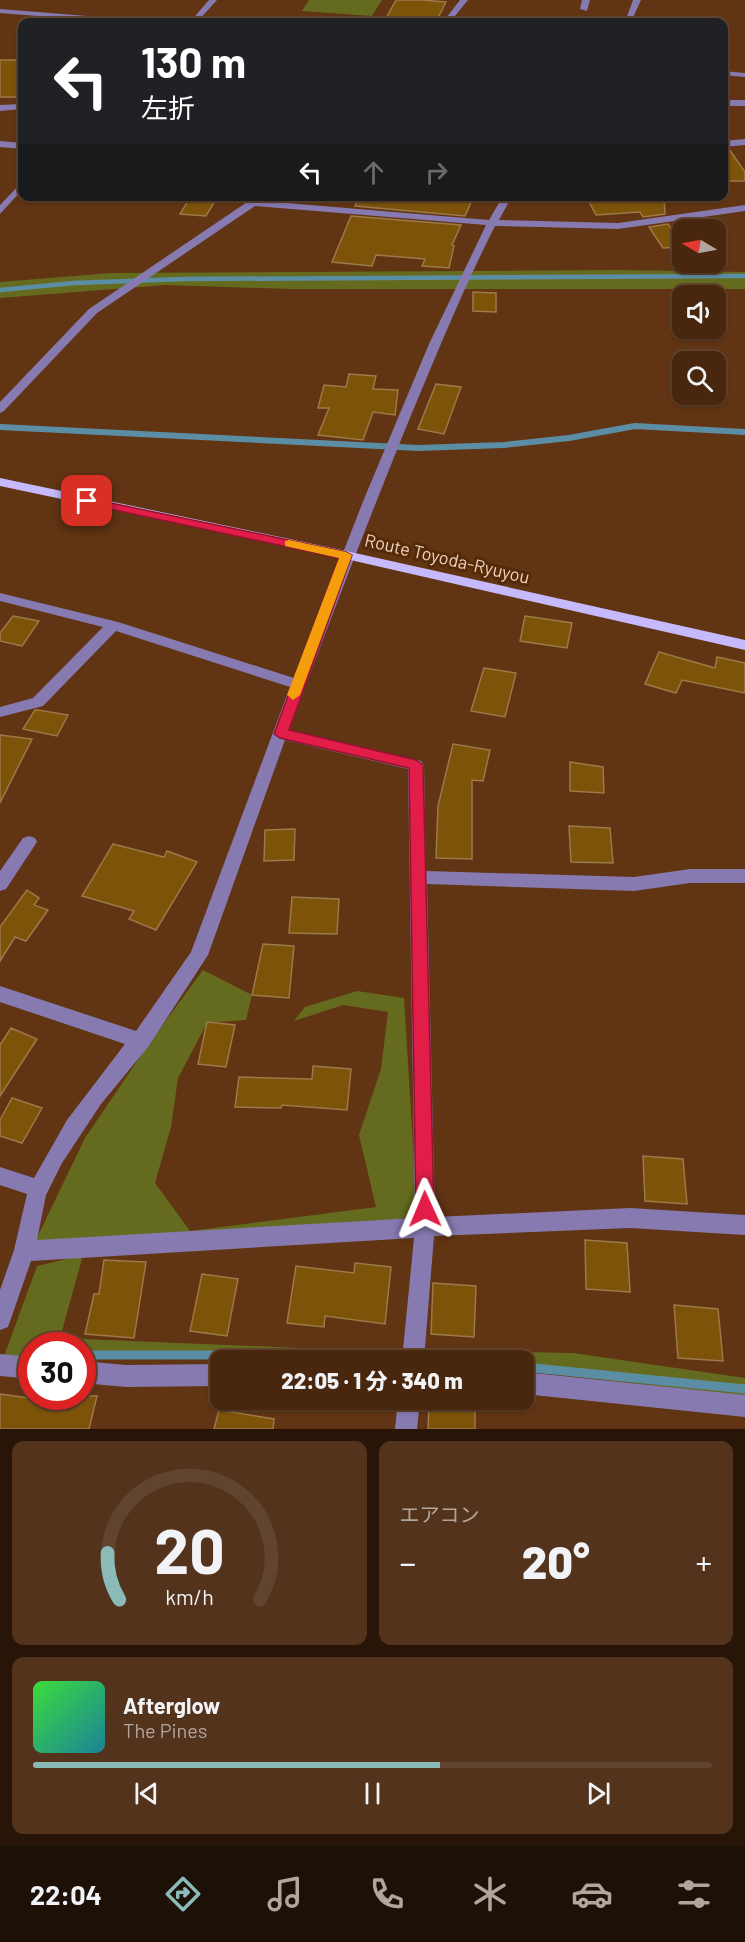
<!DOCTYPE html>
<html lang="ja">
<head>
<meta charset="utf-8">
<style>
	body { margin:0; font-family:Barlow,"Noto Sans JP",sans-serif; background:#53331c; color:#f1f3f6; height:100vh; display:flex; flex-direction:column; font-size:22px; white-space:nowrap }
	* { box-sizing:border-box; margin:0 }
	p { font-size:20px; color:#b1a59e }
	.icon { flex:none; width:33px; height:33px; fill:none; stroke:currentColor; stroke-width:2; stroke-linecap:round; stroke-linejoin:round }
	.map { position:relative; height:1429px; overflow:hidden }
	.details { display:flex; flex-direction:column; gap:12px; padding:12px; background:#281508; flex:1 }
	.details>* { flex:none }
	.guide { position:absolute; left:18px; top:18px; width:710px; height:183px; border-radius:12px; box-shadow:0 2px 4px #0004,0 0 0 2px #61442e; background:#202124; color:#fff; overflow:hidden }
	.needle { width:39px; rotate:280deg }
	.controls { position:absolute; left:672px; top:219px; display:grid; gap:12px }
	.controls a { display:grid; place-items:center; width:54px; height:54px; border-radius:12px; background:#49270e; box-shadow:0 2px 4px #0004,0 0 0 2px #61442e; font-size:30px }
	.speed { position:absolute; left:18px; top:1332px; display:flex; gap:12px; font-size:30px; font-weight:700; text-align:center }
	.speed>* { display:grid; place-content:center; width:78px; height:78px; border-radius:50%; background:#49270e; box-shadow:0 2px 4px #0004,0 0 0 2px #61442e; line-height:1 }
	.speed .limit { border:9px solid #d22; background:#fff; color:#111 }
	.pin { position:absolute; display:grid; place-items:center; width:51px; height:51px; color:#fff; margin:-26px; border-radius:12px; box-shadow:0 3px 9px #0006 }
	.me { position:absolute; width:66px; margin:-33px; rotate:359deg; stroke-linejoin:round; filter:drop-shadow(0 0 4px #0008) }
	.turn { display:flex; align-items:center; gap:21px; height:126px; padding:0 24px; font-size:27px }
	.turn .icon { width:78px; height:78px; stroke-width:2.5 }
	.turn b { display:block; font-size:42px; line-height:51px }
	.lanes { display:flex; align-items:center; height:57px; padding:0 24px; background:#0003; justify-content:center; gap:30px; direction:ltr }
	.lanes .off { opacity:.35 }
	.big { font-size:45px; font-weight:800; line-height:1.1 }
	.details .card { flex:1; display:flex; flex-direction:column; justify-content:center; gap:9px; min-width:0; padding:0 21px; border-radius:12px; background:#53331c }
	.details .dial { align-items:center; gap:0 }
	.dial svg { height:156px; overflow:visible; fill:none; stroke:#61442e; stroke-width:7; stroke-linecap:round; text-anchor:middle }
	.dial text { fill:#f1f3f6; stroke:none }
	.song { display:flex; align-items:center; gap:18px }
	.cover { width:72px; height:72px; border-radius:9px; background:linear-gradient(135deg,hsl(120 70% 55%),hsl(190 70% 35%)) }
	.played { height:6px; border-radius:3px; background:linear-gradient(90deg,#8bbbb9 60%,#61442e 60%) }
	.keys { display:flex; justify-content:space-around; direction:ltr }
	.heat { display:flex; justify-content:space-between; align-items:center; font-size:33px; direction:ltr }
	.details .tiles { flex:1; display:grid; gap:12px; grid-template-columns:1fr 1fr }
	.card:last-child { grid-column:span 2 }
	.trip { position:absolute; left:210px; top:1350px; width:324px; height:60px; border-radius:12px; background:#49270e; box-shadow:0 2px 4px #0004,0 0 0 2px #61442e; font-weight:800; line-height:60px; text-align:center }
	.tabs { display:flex; height:96px; justify-content:space-around; align-items:center; background:#1d1006; color:#b1a59e }
	.tabs .icon { width:42px; height:42px }
	.tabs .selected { color:#8bbbb9 }
	.tabs b { font-size:27px; color:#f1f3f6 }
	.map>svg:first-child { display:block }
</style>
</head>
<body>
<div class="map">
<svg width="745" height="1429" viewBox="0 0 745 1429">
	<rect width="100%" height="100%" fill="#613413"/>
	<path fill="#656b1e" d="M309,0H382L372,16L302,11Z
		M617,270L745,272V289H290L166,285L0,298V282L111,273Z
		M203,970L252,995L246,1020L207,1023L178,1078L171,1127L155,1183L190,1231L376,1207L359,1135L381,1069L388,1012L343,1005L294,1021L305,1007L357,991L404,998L416,1193L405,1219L34,1244L85,1138L150,1042Z
		M83,1255L60,1338L300,1348L573,1353L745,1378V1396L524,1371V1360L83,1358L82,1346H32L31,1359H3L37,1266Z"/>
	<g fill="none" stroke-linecap="round" stroke-linejoin="round">
		<path stroke="#5b8ea4" stroke-width="4.5" d="M0,290L74,283L184,279L745,276"/>
		<path stroke="#5b8ea4" stroke-width="6" d="M0,427L418,448L504,445L569,438L635,426L745,432"/>
		<path stroke="#5b8ea4" stroke-width="9" d="M90,1355H403L457,1360
			M524,1367L745,1389"/>
	</g>
	<path fill="#7d530a" stroke="#9c7949" stroke-width="1.5" d="M396,0H422L446,2L436,22H384Z
		M0,60H22V97H0Z
		M723,149H729L745,172V181H730L723,170Z
		M191,196H218L206,216L180,214Z
		M359,196H441L472,200L465,216L355,206Z
		M586,196H664L665,214L643,217L640,212L596,215Z
		M351,216L461,225L452,245L454,246L449,268L422,266L425,259L376,255L372,266L332,262Z
		M668,224L682,246V247L663,248L649,227Z
		M473,292L496,293V312L473,311Z
		M349,374L376,376L373,389L398,390L395,415L373,412L363,440L318,435L329,408H318L324,385L346,387Z
		M436,384L461,387L444,434L418,429Z
		M13,616L39,621L22,646L0,641V633Z
		M525,616L572,623L567,648L520,641Z
		M659,652L715,668L717,657L745,663V693L682,680L676,693L645,684Z
		M484,668L516,673L505,717L471,711Z
		M35,710H38L68,715L57,736L23,729Z
		M0,735L32,739L0,803Z
		M453,744L490,750L483,781L472,780V859L436,858L438,806Z
		M570,762L603,767L604,793L570,791Z
		M569,826L610,828L613,863L571,862Z
		M295,829L294,860L264,861L265,830Z
		M113,844L164,857L167,851L197,862L156,930L129,919L134,911L82,896Z
		M27,890L39,898L34,905L48,910L26,941L15,937L0,961V927Z
		M292,897L339,899L337,934L289,933Z
		M263,944L294,946L289,998L252,995Z
		M207,1022L235,1025L226,1067L198,1064Z
		M11,1028L37,1039L0,1096V1045Z
		M313,1066L351,1069L347,1110L282,1105L281,1108L235,1107L239,1077L312,1079Z
		M12,1098L42,1108L22,1143L0,1136V1120Z
		M643,1156L683,1159L687,1204L645,1201Z
		M585,1240L627,1243L630,1292L586,1289Z
		M104,1260L146,1262L134,1338L85,1334L94,1294H99Z
		M355,1263L391,1267L385,1324L325,1316L324,1327L287,1323L296,1266L354,1273Z
		M202,1274L238,1279L227,1336L190,1331Z
		M433,1283L476,1286L474,1337L431,1334Z
		M674,1305L718,1309L723,1361L678,1358Z
		M0,1394L57,1402L59,1396H97L89,1429H0Z
		M429,1405L475,1409V1429H428Z
		M219,1410L274,1419L273,1429H214Z"/>
	<g fill="none" stroke-linecap="round" stroke-linejoin="round">
		<path fill="#867ab1" fill-rule="evenodd" d="M209,0H217L197,22H190Z
			M460,0H468L450,22H443Z
			M582,0H590L587,11L580,9Z
			M633,0H641L631,22H625Z
			M0,9L137,20L141,22H115L0,13Z
			M723,71L745,73V77L723,75Z
			M723,100H745V106H723Z
			M22,104V109L0,111V105Z
			M745,139V145L723,147V141Z
			M0,141L22,143V149L0,147Z
			M22,182V190L0,214V205Z
			M256,196H266L263,201L489,220L503,196H512L499,220L618,223L745,205V211L618,229L495,226C462,291 435,358 407,425C366,526 327,628 289,730L421,761L424,765L426,871L634,877L690,869H745V883H690L634,891L427,884L435,1217L630,1208L745,1215V1235L630,1228L434,1236L424,1360H402L414,1238L31,1261L8,1327L0,1330V1290L14,1250L27,1194L0,1185V1167L34,1178L67,1120L125,1044L0,1002V986L136,1031L191,952L290,687L116,631L43,706L0,717V707L33,698L103,627L0,601V593L118,622L294,678L364,499L429,344L486,225L255,206L97,313L4,411L0,413V402L89,309ZM285,740L408,769L415,1218L37,1240L46,1195L62,1163L101,1104L148,1047L208,955Z
			M29,836L35,838L37,842L6,889L0,891V871L23,838Z
			M0,1354L32,1357V1379L0,1376Z
			M82,1361L126,1365L220,1364V1386L126,1387L82,1383Z
			M524,1372L745,1395V1417L524,1394Z
			M398,1400H420L417,1429H395Z"/>
		<path fill="#c7bafc" fill-rule="evenodd" d="M0,478L346,551L745,640V650L346,559L0,486Z"/>
	</g>
	<path fill="#e11d48" stroke="#92132f" stroke-width="1.5" d="M87,498L346,552L352,555L289,730L416,760L423,765L434,1209L432,1215L425,1218L419,1215L416,1209L409,768L280,738L274,734L339,558L82,503V499Z"/>
	<path fill="#f59e0b" d="M289,540L346,552L352,555L300,695L293,700L287,695L339,558L285,546V541Z"/>
	<g text-anchor="middle" stroke-width="6" stroke-linejoin="round" paint-order="stroke">
		<g font-size="18" fill="#efd3c2" stroke="#552a07">
			<text transform="translate(447 559) rotate(13)" y="6">Route Toyoda-Ryuyou</text>
		</g>
	</g>
</svg>
<div class="controls">
<a><svg class="needle" viewBox="-14 -14 28 28"><path d="M0-13l5 13h-10z" fill="#e53935"/><path d="M0 13l5-13h-10z" fill="#b1a59e"/></svg></a>
<a><svg class="icon" aria-label="sound" viewBox="0 0 24 24"><path d="M4 9h4l5-4v14l-5-4H4zM17 9q2 3 0 6"/></svg></a>
<a><svg class="icon" aria-label="search" viewBox="0 0 24 24"><circle cx="10" cy="10" r="6"/><path d="M15 15l6 6"/></svg></a>
</div>
<div class="speed"><div class="limit">30</div></div>
<div class="pin" style="left:87px;top:501px;background:#d93025"><svg class="icon" aria-label="arrive" viewBox="0 0 24 24"><path d="M6 21V4h12l-3 4 3 4H6"/></svg></div>
<svg class="me" style="left:425px;top:1209px" viewBox="-20 -20 40 40"><path d="M0-17L14 15 0 8-14 15z" fill="#e11d48" stroke="#fff" stroke-width="4"/></svg>
<div class="trip">22:05 · 1 分 · 340 m</div>
<div class="guide">
<div class="turn"><svg class="icon" aria-label="left" viewBox="0 0 24 24"><path d="M17 20v-9H6M10 6l-5 5 5 5"/></svg><div><b>130 m</b>左折</div></div>
<div class="lanes"><svg class="icon" aria-label="left" viewBox="0 0 24 24"><path d="M17 20v-9H6M10 6l-5 5 5 5"/></svg><svg class="icon off" aria-label="ahead" viewBox="0 0 24 24"><path d="M12 20V5M6 11l6-6 6 6"/></svg><svg class="icon off" aria-label="right" viewBox="0 0 24 24"><path d="M7 20v-9h11M14 6l5 5-5 5"/></svg></div>
</div>
</div>
<section class="details">
<div class="tiles">
<div class="card dial"><svg viewBox="0 0 100 80">
<path d="M14 69A42 42 0 1 1 86 69"/>
<path d="M14 69A42 42 0 0 1 8 45" stroke="#8bbbb9"/>
<text x="50" y="56" font-size="32" font-weight="700">20</text>
<text x="50" y="72" font-size="11">km/h</text>
</svg></div>
<div class="card"><p>エアコン</p>
<div class="heat"><a>−</a><b class="big">20°</b><a>+</a></div>
</div>
<div class="card">
<div class="song"><i class="cover"></i><div><b>Afterglow</b><p>The Pines</p></div></div>
<div class="played"></div>
<div class="keys"><svg class="icon" aria-label="previous" viewBox="0 0 24 24"><path d="M18 5L8 12l10 7zM5 5v14"/></svg><svg class="icon" aria-label="pause" viewBox="0 0 24 24"><path d="M8 5v14M16 5v14"/></svg><svg class="icon" aria-label="next" viewBox="0 0 24 24"><path d="M6 5l10 7-10 7zM19 5v14"/></svg></div>
</div>
</div>
</section>
<nav class="tabs">
<b>22:04</b>
<svg class="icon selected" aria-label="directions" viewBox="0 0 24 24"><path d="M12 3l9 9-9 9-9-9zM9 14v-3h6M13 9l2 2-2 2"/></svg>
<svg class="icon" aria-label="music" viewBox="0 0 24 24"><path d="M9 18V5l10-2v13"/><circle cx="6" cy="18" r="3"/><circle cx="16" cy="16" r="3"/></svg>
<svg class="icon" aria-label="phone" viewBox="0 0 24 24"><path d="M5 4h4l2 5-3 2q2 4 5 5l2-3 5 2v4C11 20 4 13 5 4z"/></svg>
<svg class="icon" aria-label="climate" viewBox="0 0 24 24"><path d="M12 3v18M4 7l16 10M4 17L20 7"/></svg>
<svg class="icon" aria-label="car" viewBox="0 0 24 24"><path d="M5 17H2v-5l4-1 3-4h7l3 4 3 1v5h-3M9 17h6M6 11h13"/><circle cx="7" cy="17" r="2"/><circle cx="17" cy="17" r="2"/></svg>
<svg class="icon" aria-label="filters" viewBox="0 0 24 24"><path d="M4 7h16M4 17h16"/><circle cx="9" cy="7" r="2"/><circle cx="15" cy="17" r="2"/></svg>
</nav>
</body>
</html>
